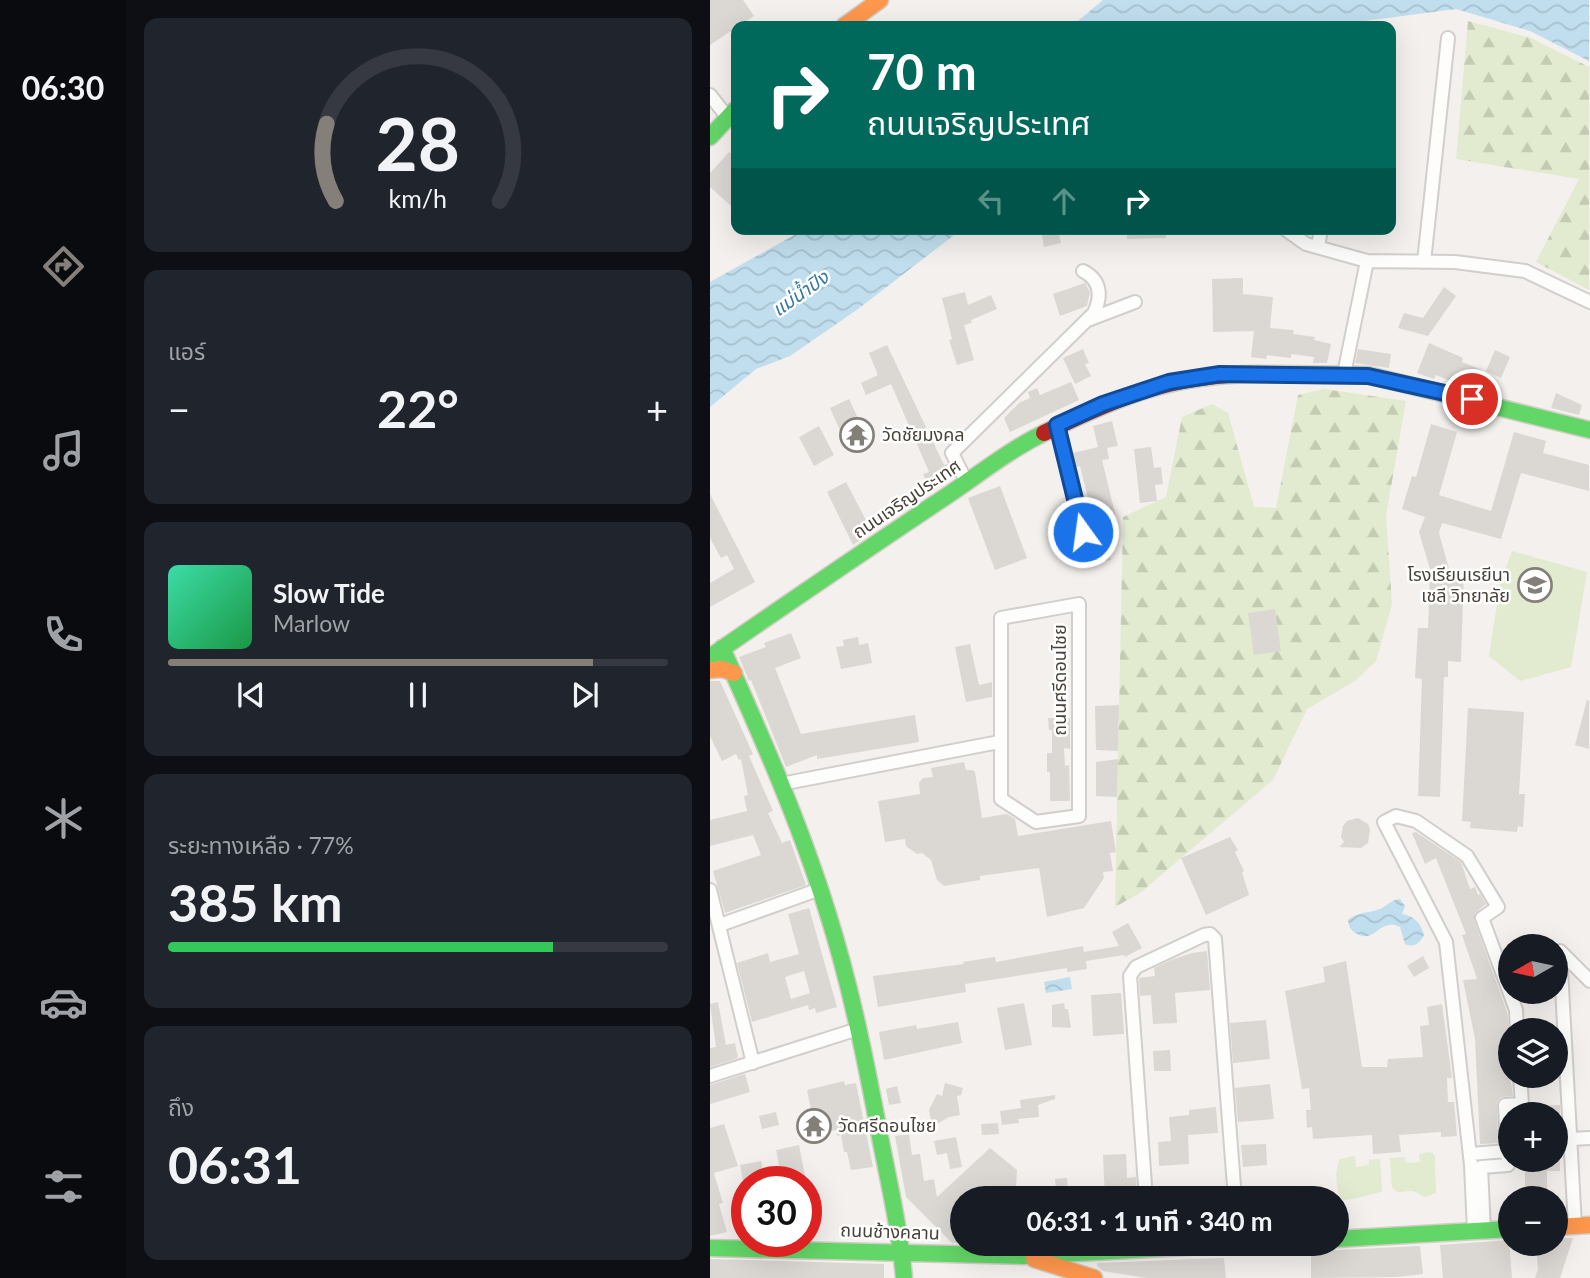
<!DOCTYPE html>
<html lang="th">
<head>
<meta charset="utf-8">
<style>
	body { margin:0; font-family:Lato,"Noto Sans Thai",sans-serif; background:#20242c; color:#f1f3f6; height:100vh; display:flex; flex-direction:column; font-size:26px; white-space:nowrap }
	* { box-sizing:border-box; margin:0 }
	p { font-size:23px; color:#9ea1a6 }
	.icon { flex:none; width:38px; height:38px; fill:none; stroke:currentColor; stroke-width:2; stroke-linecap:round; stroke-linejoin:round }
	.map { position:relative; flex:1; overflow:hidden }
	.side { display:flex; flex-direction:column; gap:18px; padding:18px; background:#0d0f14; width:584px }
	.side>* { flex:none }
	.top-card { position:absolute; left:21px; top:21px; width:665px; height:214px; border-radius:14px; box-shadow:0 7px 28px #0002; background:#00695c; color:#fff; overflow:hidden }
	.needle { width:46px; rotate:261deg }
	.tools { position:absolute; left:788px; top:934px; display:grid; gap:14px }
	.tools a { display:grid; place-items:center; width:70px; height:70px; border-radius:50%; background:#171b24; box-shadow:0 7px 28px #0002; font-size:35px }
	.speed { position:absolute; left:21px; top:1166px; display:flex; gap:14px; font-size:35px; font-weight:700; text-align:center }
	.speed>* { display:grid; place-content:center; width:91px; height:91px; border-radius:50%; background:#171b24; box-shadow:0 7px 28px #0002; line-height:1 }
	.speed .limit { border:10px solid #d22; background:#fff; color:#111 }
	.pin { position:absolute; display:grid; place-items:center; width:60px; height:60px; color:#fff; margin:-30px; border:4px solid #fff; border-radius:50%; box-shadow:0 2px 7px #0007 }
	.me { position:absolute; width:77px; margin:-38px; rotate:346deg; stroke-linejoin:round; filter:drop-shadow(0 0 5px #0008) }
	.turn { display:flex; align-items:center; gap:24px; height:147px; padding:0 21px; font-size:32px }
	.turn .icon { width:91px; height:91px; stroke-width:2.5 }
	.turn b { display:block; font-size:49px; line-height:60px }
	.lanes { display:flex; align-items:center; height:66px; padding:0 21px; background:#0003; justify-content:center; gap:35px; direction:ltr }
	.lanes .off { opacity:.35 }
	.big { font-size:52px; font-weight:700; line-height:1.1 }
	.side .card { flex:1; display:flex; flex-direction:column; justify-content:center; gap:10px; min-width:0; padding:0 24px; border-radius:14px; background:#20242c }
	.side .dial { align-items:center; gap:0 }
	.dial svg { height:182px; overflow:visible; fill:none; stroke:#363941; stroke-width:7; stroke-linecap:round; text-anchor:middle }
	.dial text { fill:#f1f3f6; stroke:none }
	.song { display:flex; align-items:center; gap:21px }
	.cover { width:84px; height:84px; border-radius:10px; background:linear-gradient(135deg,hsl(160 70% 55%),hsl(140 70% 35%)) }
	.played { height:7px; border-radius:4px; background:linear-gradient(90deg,#847f78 85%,#363941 85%) }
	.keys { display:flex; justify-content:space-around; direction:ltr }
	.heat { display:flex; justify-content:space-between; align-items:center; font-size:38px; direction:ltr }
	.charge { height:10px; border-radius:5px; background:linear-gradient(90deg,#34c759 77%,#363941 0) }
	.trip { position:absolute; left:240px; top:1186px; width:399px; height:70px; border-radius:35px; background:#171b24; box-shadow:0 7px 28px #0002; font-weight:700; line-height:70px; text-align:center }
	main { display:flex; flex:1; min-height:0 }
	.menu { display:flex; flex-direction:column; width:126px; justify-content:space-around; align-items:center; background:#090b0e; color:#9ea1a6 }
	.menu .icon { width:49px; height:49px }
	.menu .active { color:#847f78 }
	.menu b { font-size:32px; color:#f1f3f6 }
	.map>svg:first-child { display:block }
</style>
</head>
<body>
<main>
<nav class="menu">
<b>06:30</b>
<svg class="icon active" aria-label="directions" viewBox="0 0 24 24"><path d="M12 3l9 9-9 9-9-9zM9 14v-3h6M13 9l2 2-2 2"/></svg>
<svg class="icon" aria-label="music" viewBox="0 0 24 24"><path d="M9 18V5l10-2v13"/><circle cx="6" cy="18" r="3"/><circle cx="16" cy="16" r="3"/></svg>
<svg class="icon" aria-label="phone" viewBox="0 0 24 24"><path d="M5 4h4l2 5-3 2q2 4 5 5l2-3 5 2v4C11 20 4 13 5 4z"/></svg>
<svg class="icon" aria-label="climate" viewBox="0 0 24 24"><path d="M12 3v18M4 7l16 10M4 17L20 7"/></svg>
<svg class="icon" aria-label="car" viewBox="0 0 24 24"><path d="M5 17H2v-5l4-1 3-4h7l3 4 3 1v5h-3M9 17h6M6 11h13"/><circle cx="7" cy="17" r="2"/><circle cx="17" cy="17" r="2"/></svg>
<svg class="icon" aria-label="filters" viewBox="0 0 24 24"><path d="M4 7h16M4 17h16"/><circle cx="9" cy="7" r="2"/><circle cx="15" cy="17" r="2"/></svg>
</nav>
<section class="side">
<div class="card dial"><svg viewBox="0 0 100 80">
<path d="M14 69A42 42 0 1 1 86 69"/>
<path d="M14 69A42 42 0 0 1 10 35" stroke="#847f78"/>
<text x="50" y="56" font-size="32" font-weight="700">28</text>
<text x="50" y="72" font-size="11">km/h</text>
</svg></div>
<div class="card"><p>แอร์</p>
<div class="heat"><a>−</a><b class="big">22°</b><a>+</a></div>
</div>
<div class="card">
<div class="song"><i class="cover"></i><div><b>Slow Tide</b><p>Marlow</p></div></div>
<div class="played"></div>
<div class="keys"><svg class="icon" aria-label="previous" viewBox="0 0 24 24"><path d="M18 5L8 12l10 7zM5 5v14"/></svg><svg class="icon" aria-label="pause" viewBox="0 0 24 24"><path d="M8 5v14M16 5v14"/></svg><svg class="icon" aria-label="next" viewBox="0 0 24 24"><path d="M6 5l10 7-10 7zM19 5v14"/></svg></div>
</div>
<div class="card"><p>ระยะทางเหลือ · 77%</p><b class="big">385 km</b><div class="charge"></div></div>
<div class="card"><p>ถึง</p><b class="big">06:31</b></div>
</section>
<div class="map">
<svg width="880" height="1278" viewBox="0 0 880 1278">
	<defs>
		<pattern id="forest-firs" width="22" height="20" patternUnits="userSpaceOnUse" patternTransform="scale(1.75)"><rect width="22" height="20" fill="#e2ebcf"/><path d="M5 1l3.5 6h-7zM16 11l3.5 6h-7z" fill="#c3cbb2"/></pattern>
		<pattern id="water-waves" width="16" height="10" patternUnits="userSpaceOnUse" patternTransform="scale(1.75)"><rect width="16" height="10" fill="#c1deee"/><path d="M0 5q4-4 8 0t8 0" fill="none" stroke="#a7c0cd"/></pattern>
	</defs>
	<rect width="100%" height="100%" fill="#f3f0ed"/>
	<path fill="url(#forest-firs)" d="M758,21L821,38L879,67V290L826,262L869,179L746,159Z
		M614,389L696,401L676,516L682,604L666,661L645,681L597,709L563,780L430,893L405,907L413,517L456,497L472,417L502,404L518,413L544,507L566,508L588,395Z"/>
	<path fill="#e2ebcf" d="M802,551L877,572L861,667L810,681L779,656L790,584Z
		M719,1152L723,1153L725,1157L726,1193L715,1197C710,1195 706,1191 701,1191C692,1191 688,1195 682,1187L680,1158L695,1157L696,1163L710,1162L709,1154Z
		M645,1156L646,1167L659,1165V1160L670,1159L672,1191C666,1194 638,1201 632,1200C626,1190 624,1170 630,1159Z"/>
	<path fill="url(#water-waves)" d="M393,0H879V61L820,31L746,9L616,26H362Z
		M95,229H252L148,309L80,356L46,369L0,407V282Z
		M690,899L695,906L692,914C704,916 711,923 714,935C710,943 704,948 695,944L690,927C685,925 684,924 679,925C666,927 662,942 647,934C641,931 639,927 638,920C648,911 658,914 670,909C677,906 681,900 690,899Z
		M360,977L362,989L336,993L334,982Z"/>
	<path fill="#dbd8d4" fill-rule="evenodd" d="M0,0H33L44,16L0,45Z
		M19,152L26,158V201L21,206L0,187V173Z
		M331,229H348L351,243L334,247Z
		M417,229H456V238L417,239Z
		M533,278V294L563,297L560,328L584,330L583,334L605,337L604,340L621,344L617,363H603L604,357L581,354V358L557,355L556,359L541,357L544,331L503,332L502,279Z
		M375,283L380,292L377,306L350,316L343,294Z
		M734,287L746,296L718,336L688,328L694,313L713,318Z
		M255,292L258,305L281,295L287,309L261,320L262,323L254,325L264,360L247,365L239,340L242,339L232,298Z
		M719,343L753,358L752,362L772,370L766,387L745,379L743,382L726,375L724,379L707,373Z
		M177,345L234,465L237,464L244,477L220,488L213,474L219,472L181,384L156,395L151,383L168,375L159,353Z
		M373,349L379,363L375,364L381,376L365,384L353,358Z
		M648,349L681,354L679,368L645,363Z
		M785,350L800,357L791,378L776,371Z
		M361,382L369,400L300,432L294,418L309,403L320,398L318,392L327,388L330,395Z
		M846,393L872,405L869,415L841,408Z
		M139,399L156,435L136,444L120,408Z
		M402,421L408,446L397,448L399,459L392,460L408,526L395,529L401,560L379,564L374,542L385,539L376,503L379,502L370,466L366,467L363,453L388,447L383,426Z
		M721,424L747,432L729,495L781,511L804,432L836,441L833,453L879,465V491L811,473L791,539L732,523L729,533L739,569L754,570L751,662L738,661V677H734L730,797L708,796L712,679L705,678L708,628H718L720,569L709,532L715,517L692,509L702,476L706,477Z
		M109,426L124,455L104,466L89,437Z
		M441,447L444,468L451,467L453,484L445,485L447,501L430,503L424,449Z
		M136,482L157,522L163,519L168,528L143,545L117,492Z
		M290,486L317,558L285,570L258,498Z
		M0,494L45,582L0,607V583L24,569L17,555L11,558L0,538Z
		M565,609L571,651L544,655L538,613Z
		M81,633L91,658L65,668L91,734L205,715L209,742L107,759V755L76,767L41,680L39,681L29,657L56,647L54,643Z
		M148,637L149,645L158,643L162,663L131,669L126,647L134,646L133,640Z
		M260,644L269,685L282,682V697L256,702L245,647Z
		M0,681H10L43,754L39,756L63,811L58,813L72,843L80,840L96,885L15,913L3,871L51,855L43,835L0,846V820L37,811L34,796L38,795L31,759L29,760L26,754L12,761L0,736Z
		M877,700L879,701V749L865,745Z
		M409,705L408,751L386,750L385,706Z
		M758,708L814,712L809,794H815L813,827L808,826L807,832L760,828L761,822L752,821Z
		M338,718H360V749L354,748L355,766L359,765L360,801H340V772H337V753H342V730H339Z
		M408,759L407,797L386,796V762Z
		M254,762L256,770H262L265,772L272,818L297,814L305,819L308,836L401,821L406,852L400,853L403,871L393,872L394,878L374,908L337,917L329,868L270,876V880L234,886L227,880L221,860L212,853L207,854L196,846L195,839L175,842L168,801L210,794L209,783L213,778L223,777L221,768Z
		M648,818L658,824L660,829L658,843L651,848L629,847L634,842L631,837L633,826L637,821Z
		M706,832L751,862L760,889L765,887L768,895L770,894L776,904L765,913L764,920L797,1012L800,1036V1076L803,1096L791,1097L787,1102L788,1143L770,1144L765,1039L753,980L767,979L752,935L756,934L726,858L715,864L702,833Z
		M520,837L528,850L525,852L534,871L532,872L539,895L496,915L471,858Z
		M99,908L127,1007L106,1013L105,1008L99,1010L98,1005L42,1022L27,963L58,953L60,962L89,954L78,914ZM94,971L100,993L81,999L75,977Z
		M418,923L432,948L415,957L414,955L376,961L377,969L357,972V968L255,984L256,992L168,1007L163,976L254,964L253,962L285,957L286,962L373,946L374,952L409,946L402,932Z
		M497,951L500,990L465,993L467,1023L443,1024L441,995L430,996L429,978L445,976L444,968L461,960L482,953Z
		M713,956L719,968L704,977L697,966Z
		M636,961L652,1067H677L678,1059L713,1057L710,1026L719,1025L717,1007L732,1004L742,1078H737L738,1102H744L747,1136L731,1137V1132L689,1135L691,1152L663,1154L662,1135L603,1139L602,1127L597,1128L596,1110H601L599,1088L592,1089L575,991L615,982L613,967Z
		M411,993L414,1034L383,1036L381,995Z
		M8,1002L16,1045L25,1043L28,1058L0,1067V1048L6,1047L0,1004Z
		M314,1003L322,1045L295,1050L287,1008Z
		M354,1003L355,1009H358L361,1028L342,1027V1005Z
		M556,1020L560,1059L523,1063L520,1023Z
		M248,1022L252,1043L174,1060L169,1032L206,1025L207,1029Z
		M460,1050L461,1071H444L443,1051Z
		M35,1074L40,1092L0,1104V1085Z
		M134,1081L135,1085L146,1083L163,1167L141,1170L137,1152H134L131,1135L127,1136L126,1130L98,1135L96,1126L104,1125L97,1090Z
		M235,1083L253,1088L251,1095L247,1096L250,1115L239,1117L227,1124L221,1121L219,1110L227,1094L232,1096Z
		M560,1084L564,1119L528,1122L525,1088Z
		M187,1086L191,1103L179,1105L176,1089Z
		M345,1095V1099L328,1105L329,1117L308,1119L309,1123L292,1125L290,1111L311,1108L310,1100Z
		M850,1105V1115H830L829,1106Z
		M506,1107L508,1133L478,1135L479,1164L449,1166L448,1142L461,1141L459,1117L479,1115V1110Z
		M66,1112L69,1125L52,1129L49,1116Z
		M288,1123L289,1134L272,1135L271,1124Z
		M14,1124L28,1166L4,1173L13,1203L9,1204L17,1232L0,1236V1128Z
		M199,1134L202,1155L210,1154L214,1181L224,1179L227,1197L280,1148L307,1170L306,1186L291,1199H252V1243H242L196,1197L185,1136Z
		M246,1137L252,1167L240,1169L237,1153L227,1155L224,1141Z
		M556,1144L557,1165L533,1167L531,1145Z
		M89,1145L96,1181H72L66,1150Z
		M416,1154L417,1178L426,1177L427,1199H395L393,1155Z
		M815,1160H850V1171H837V1199H815Z
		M51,1161L55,1181H33L30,1165Z
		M357,1178L358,1199H347L345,1179Z
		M845,1238H863L850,1278H825L828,1269L826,1244H845Z
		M799,1240L802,1278H733L730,1245Z
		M710,1246L713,1274L687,1277L601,1278V1251L620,1248L627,1250Z
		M514,1258L516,1278H436L393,1271L388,1267L387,1263Z
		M0,1259L174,1264V1278H0Z"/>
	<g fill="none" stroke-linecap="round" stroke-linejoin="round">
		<g stroke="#d1cecb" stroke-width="16">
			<path id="street" d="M0,95L18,118
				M575,229L596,244L657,261L745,262L815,271L880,302
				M608,247L611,229
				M714,262L738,38
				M378,320L425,302
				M634,374L657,261
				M347,425L373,532
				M257,483L242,453L384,313C392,296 391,280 373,271
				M369,604V816L326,822L291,799V618Z
				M71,784L289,742
				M0,890L43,1063
				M10,925L110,889
				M850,951L865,1226
				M850,951L880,981
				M0,1076L148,1029
				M861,1139L880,1138
				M760,1154L798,1151
				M436,1199L420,976L426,967L494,935L500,934L505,939L525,1199
				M764,1231L761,1165L736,942L674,822L686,816L706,821L757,856L788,907L772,918L806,1010L807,1031
				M774,1231L771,1167L798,1165L795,1105L812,1104L810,1076"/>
		</g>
		<g stroke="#d2cdc4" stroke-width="19">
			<path id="fast" d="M0,137L26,109
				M547,374L658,375L880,430
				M12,648C51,735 90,823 118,914C141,987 156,1062 170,1137C179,1183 190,1231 194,1278
				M0,657C75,605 150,554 226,503C262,480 295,452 334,433
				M626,1239L800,1229
				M0,1248L314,1256L527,1244"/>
		</g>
		<g stroke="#d2cdc4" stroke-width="19">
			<path id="slow" d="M134,26L170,0
				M0,670L12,669L24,673
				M845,1227L880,1225
				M324,1259L384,1278"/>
		</g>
		<g stroke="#d2cdc4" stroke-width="19">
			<path id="jam" d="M334,433C408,397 462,374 547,374"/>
		</g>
		<use href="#street" stroke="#fdfdfc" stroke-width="12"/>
		<use href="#fast" stroke="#63d668" stroke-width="16"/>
		<use href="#slow" stroke="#ff974d" stroke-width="16"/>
		<use href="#jam" stroke="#b3261e" stroke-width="16"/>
	</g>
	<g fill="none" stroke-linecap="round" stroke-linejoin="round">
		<g stroke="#114b97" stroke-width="18">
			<path id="route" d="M373,532L347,425L393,404L459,382L510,374L658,376L762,399"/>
		</g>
		<use href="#route" stroke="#1a73e8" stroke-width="12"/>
	</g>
	<defs>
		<g id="temple-ring" transform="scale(1.75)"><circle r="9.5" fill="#fff" stroke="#847f78" stroke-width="1.5"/><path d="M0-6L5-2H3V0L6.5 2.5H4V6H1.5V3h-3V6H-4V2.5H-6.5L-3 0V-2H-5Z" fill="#847f78"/></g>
		<g id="university-ring" transform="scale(1.75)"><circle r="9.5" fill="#fff" stroke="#847f78" stroke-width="1.5"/><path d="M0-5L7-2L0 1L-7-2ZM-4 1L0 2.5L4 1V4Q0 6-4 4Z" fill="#847f78"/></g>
	</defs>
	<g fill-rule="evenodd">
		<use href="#temple-ring" x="147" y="435"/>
		<use href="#university-ring" x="825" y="585"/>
		<use href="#temple-ring" x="104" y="1126"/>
	</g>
	<g text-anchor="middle" stroke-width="5" stroke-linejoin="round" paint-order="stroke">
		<g font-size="18" fill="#494239" stroke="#fff" text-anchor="start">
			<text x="172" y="441">วัดชัยมงคล</text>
			<text x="800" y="581" text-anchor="end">โรงเรียนเรยีนา<tspan x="800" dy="21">เชลี วิทยาลัย</tspan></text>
			<text x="128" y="1132">วัดศรีดอนไชย</text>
		</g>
		<g font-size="18" fill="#494239" stroke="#fff">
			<text transform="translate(197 499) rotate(-34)" y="6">ถนนเจริญประเทศ</text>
			<text transform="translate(350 680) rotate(-90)" y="6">ถนนศรีดอนไชย</text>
			<text transform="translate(180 1232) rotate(2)" y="6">ถนนช้างคลาน</text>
		</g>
		<g font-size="19" font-style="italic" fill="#337aa1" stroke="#fff">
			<text transform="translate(90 293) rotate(-35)" y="7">แม่น้ำปิง</text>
		</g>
	</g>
</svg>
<div class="tools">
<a><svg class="needle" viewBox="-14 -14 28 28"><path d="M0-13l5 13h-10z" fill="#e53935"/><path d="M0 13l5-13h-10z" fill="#9ea1a6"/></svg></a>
<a><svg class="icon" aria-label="layers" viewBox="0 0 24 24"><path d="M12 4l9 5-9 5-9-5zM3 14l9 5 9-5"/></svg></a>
<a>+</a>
<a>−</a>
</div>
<div class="speed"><div class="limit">30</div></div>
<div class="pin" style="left:762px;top:399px;background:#d93025"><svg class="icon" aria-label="arrive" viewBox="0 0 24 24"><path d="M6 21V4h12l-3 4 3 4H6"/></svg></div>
<svg class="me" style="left:373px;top:532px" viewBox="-20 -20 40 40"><circle r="17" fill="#1a73e8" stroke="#fff" stroke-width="3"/><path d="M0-11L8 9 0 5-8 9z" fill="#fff"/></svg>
<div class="trip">06:31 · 1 นาที · 340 m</div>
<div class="top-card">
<div class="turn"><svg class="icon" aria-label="right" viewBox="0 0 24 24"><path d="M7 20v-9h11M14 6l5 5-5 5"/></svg><div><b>70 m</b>ถนนเจริญประเทศ</div></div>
<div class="lanes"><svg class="icon off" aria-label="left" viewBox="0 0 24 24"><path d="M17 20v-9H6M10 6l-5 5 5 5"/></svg><svg class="icon off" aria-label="ahead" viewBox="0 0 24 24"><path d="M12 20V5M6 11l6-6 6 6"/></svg><svg class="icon" aria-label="right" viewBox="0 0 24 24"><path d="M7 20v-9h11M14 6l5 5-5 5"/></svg></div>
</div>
</div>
</main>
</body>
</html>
